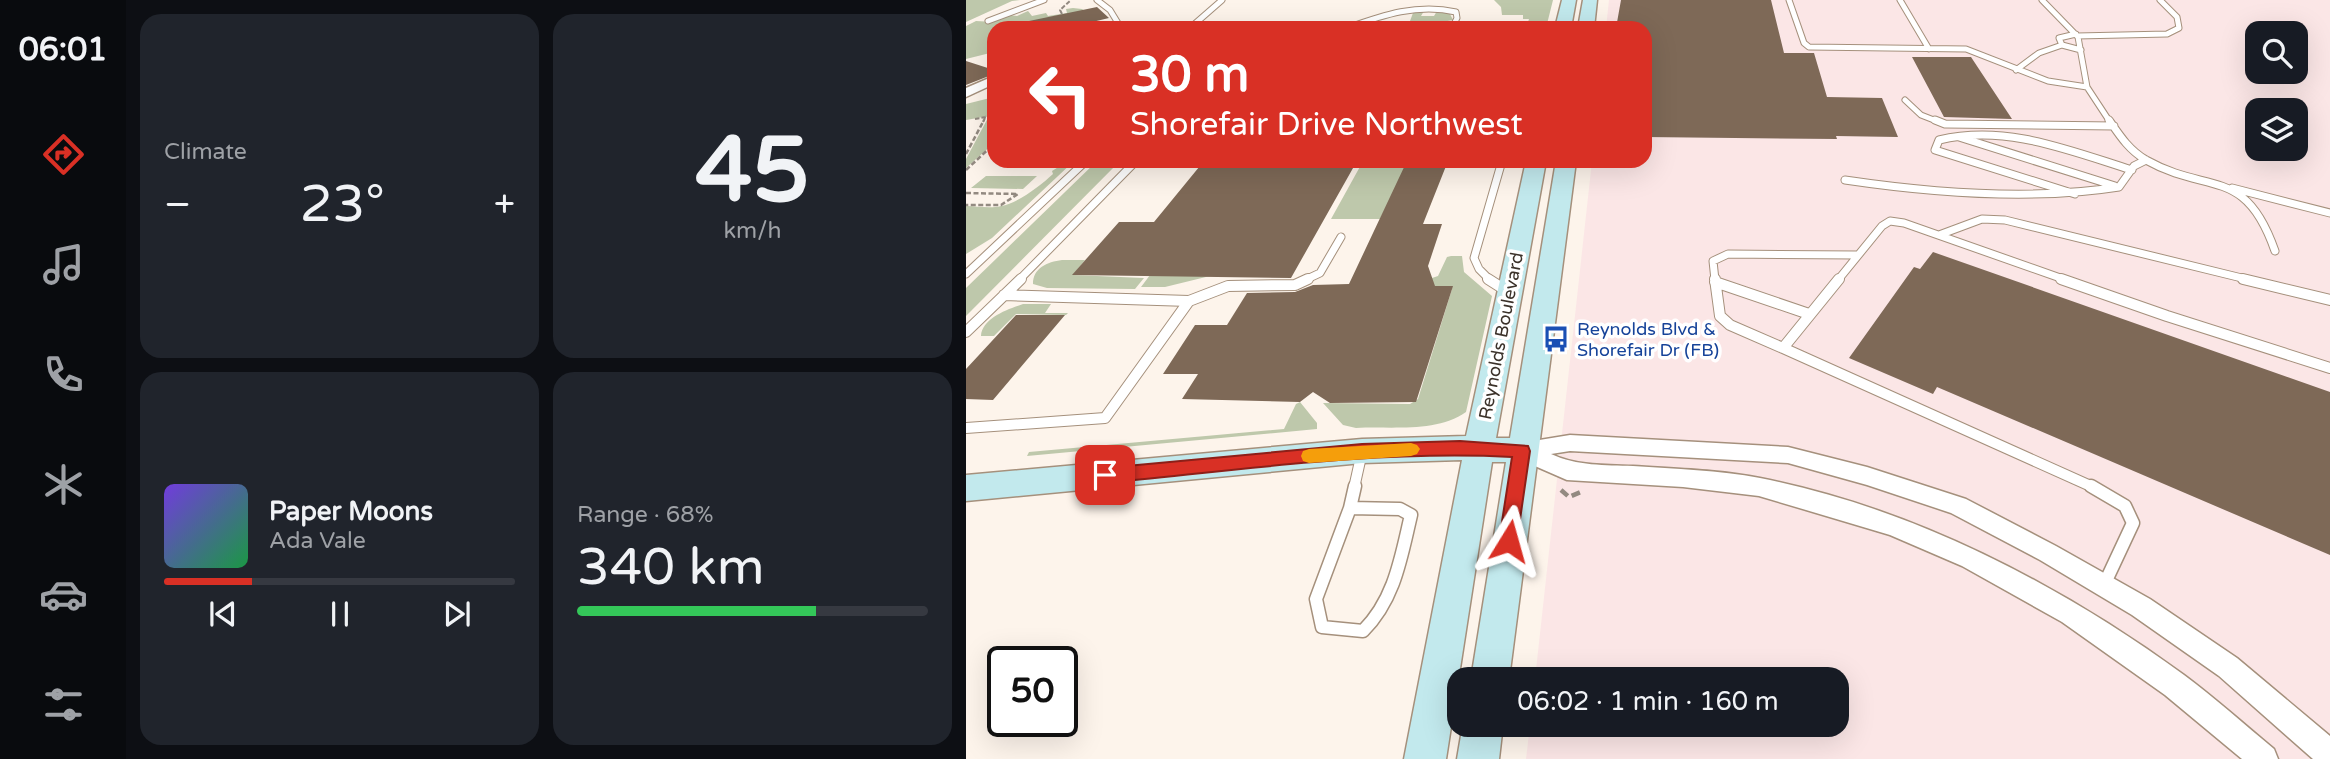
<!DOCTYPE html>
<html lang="en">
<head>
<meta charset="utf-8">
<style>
	body { margin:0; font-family:"Varela Round",sans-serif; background:#20242c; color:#f1f3f6; height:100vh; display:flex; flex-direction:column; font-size:26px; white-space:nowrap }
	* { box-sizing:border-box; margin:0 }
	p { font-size:23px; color:#9ea1a6 }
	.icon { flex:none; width:38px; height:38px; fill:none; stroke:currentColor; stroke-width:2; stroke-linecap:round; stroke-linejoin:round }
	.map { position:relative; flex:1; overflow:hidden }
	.sheet { display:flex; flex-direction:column; gap:14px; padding:14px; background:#0d0f14; width:840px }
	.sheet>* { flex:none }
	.banner { position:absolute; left:21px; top:21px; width:665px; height:147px; border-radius:21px; box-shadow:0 7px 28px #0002; background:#d93025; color:#fff; overflow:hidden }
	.controls { position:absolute; left:1279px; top:21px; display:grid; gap:14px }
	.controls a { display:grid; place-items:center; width:63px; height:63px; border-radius:14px; background:#171b24; box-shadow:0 7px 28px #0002; font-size:35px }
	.speed { position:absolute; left:21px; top:646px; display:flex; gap:14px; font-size:35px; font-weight:700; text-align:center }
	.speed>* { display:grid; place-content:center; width:91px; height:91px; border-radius:50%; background:#171b24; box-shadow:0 7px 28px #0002; line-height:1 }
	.speed .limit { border:4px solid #111; border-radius:10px; background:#fff; color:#111 }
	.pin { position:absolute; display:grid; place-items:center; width:60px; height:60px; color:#fff; margin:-30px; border-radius:14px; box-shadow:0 4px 10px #0006 }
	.me { position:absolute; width:77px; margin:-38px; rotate:8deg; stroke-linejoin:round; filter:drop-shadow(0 0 5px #0008) }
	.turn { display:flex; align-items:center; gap:24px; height:147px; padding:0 28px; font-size:32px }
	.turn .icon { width:91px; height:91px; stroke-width:2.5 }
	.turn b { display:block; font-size:49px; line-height:60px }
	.big { font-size:52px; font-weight:600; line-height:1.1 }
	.sheet .tile { flex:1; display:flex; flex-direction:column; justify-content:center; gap:10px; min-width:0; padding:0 24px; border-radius:21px; background:#20242c }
	.sheet .dial { align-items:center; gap:0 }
	.dial b { font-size:91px; line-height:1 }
	.song { display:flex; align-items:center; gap:21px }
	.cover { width:84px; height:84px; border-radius:10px; background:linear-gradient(135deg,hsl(260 70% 55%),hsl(140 70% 35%)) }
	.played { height:7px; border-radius:4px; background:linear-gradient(90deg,#d93025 25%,#363941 25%) }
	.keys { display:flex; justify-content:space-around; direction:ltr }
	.heat { display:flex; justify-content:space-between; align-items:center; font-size:38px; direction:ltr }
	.charge { height:10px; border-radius:5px; background:linear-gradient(90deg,#34c759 68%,#363941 0) }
	.sheet .tiles { flex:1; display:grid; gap:14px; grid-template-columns:repeat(2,1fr) }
	.trip { position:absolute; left:481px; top:667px; width:402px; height:70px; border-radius:21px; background:#171b24; box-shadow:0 7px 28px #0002; font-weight:600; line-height:70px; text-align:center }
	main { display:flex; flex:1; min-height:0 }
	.dock { display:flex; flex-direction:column; width:126px; justify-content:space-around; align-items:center; background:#090b0e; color:#9ea1a6 }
	.dock .icon { width:49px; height:49px }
	.dock .current { color:#d93025 }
	.dock b { font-size:32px; color:#f1f3f6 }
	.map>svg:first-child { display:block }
</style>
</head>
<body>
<main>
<nav class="dock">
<b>06:01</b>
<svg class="icon current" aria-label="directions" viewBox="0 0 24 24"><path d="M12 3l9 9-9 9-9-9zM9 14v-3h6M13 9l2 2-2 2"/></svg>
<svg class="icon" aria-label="music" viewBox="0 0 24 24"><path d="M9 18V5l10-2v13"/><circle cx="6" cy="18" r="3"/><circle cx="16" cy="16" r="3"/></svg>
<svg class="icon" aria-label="phone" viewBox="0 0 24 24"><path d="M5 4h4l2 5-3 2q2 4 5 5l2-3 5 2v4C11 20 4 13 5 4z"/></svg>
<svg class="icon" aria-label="climate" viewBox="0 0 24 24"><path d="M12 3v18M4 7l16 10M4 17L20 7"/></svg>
<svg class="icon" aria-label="car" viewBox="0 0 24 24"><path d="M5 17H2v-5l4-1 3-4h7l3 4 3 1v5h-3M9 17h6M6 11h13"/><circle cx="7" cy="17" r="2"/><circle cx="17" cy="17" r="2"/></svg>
<svg class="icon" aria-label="filters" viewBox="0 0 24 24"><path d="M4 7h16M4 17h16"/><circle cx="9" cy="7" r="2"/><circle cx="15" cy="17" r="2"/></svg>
</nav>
<section class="sheet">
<div class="tiles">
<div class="tile"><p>Climate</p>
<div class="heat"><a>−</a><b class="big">23°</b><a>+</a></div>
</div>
<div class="tile dial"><b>45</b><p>km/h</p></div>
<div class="tile">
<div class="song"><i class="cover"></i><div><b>Paper Moons</b><p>Ada Vale</p></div></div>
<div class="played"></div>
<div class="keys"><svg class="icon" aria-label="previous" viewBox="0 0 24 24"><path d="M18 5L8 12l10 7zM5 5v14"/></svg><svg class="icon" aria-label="pause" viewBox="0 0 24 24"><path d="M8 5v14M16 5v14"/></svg><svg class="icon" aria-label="next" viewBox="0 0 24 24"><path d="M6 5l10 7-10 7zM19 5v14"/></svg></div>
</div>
<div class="tile"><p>Range · 68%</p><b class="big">340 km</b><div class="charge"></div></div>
</div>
</section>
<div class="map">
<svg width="1364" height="759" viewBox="0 0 1364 759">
	<rect width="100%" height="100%" fill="#fdf4eb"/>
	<path fill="#fbe6e6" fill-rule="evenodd" d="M643,0H1364V759H560L564,725L872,724V679H569L626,161H679V28H640ZM1292,33H1330V72H1292ZM1292,110H1330V149H1292Z"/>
	<path fill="#bec8ab" d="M0,0H54L46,1L0,22Z
		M528,0H587L580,28H565L566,24L562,22L563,19H557V15H536L535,7Z
		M107,8L116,9L124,14L125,23L114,28L110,26L28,28V52L0,59V26L10,21L28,22L43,15L51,16L62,11L66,16L80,13L82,16L101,13L100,9Z
		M458,11L455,16H468L471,11L484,14L487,20L476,22L473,28H456L459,21H444L447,13Z
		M28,97V143L0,168V159L23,116L0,120V104Z
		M102,161H108L26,238L0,254V206C11,206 24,209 35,206C52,203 74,186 87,174L86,171Z
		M131,161H154L0,316V288Z
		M411,161H443L414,219H365L396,163Z
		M20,176H71L57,189L5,188Z
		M485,256H496L498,272L526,296L500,412C471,433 425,426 390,428L377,425L357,403L444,404L452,399L486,289L460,286L463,279L472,276L481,257Z
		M96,260H119L107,275L178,278L169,289L81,288L67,284C67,268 81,262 96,260Z
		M184,275L244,276L199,287H175Z
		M57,304H85L79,313H102L100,315L50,314L28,336H15C16,318 42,309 57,304Z
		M334,402L351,423V429L61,456L63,452L318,429L330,404Z"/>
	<path fill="#7e6957" d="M655,0H805L818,53H848L861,97L916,98L932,137L870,136L871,139L679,137V28H650Z
		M131,7L143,18L101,28H64L63,21Z
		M946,57H1005L1046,119L978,117Z
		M0,61L28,70V74L0,85Z
		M238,161H391L325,278L106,275L153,222H188Z
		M443,161H482L457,224H476L462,266L469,286H487L450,402L364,403L347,392L334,402L216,399L232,374H197L229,325H261L281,293L329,292L347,285L383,284L440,163Z
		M967,252L1364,392V555L971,387L967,394L883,358L948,267L954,269Z
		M50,315H99L27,400L0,399V369Z"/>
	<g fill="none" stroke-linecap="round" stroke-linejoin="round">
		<g stroke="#a5907c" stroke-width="7">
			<path id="lane-far3" d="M131,0L144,10L155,28
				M823,0L838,43L843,47L1000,49L1082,81L1121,87
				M934,0L963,49
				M1076,0L1112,37L1121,87L1144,122
				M22,21L78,0
				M224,28L256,0
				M381,28C417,15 452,3 490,12L491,18L486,28
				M1110,34L1093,38L1096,45L1115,50
				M1111,36L1201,34L1213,28L1211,17L1194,0
				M1050,70L1073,53L1096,45
				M939,100L955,115L973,122"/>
		</g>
		<g stroke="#a5907c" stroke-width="9">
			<path id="lane-far2" d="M969,120L979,124L1148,126
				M1143,120C1154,136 1163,150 1180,160C1242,195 1279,165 1309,251
				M993,137L1149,186
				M879,180C967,193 1065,201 1153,187L1168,166L1180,160
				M1266,188L1364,213
				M1109,194L969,150L973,140C1040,124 1102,150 1166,170
				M973,235L1016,219L1039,220L1284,280
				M0,274L120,161
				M53,280L170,161
				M339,280L354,273L375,237
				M524,280L513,269L508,258L536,161
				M749,280L747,261L762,254L891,255
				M872,280L916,226L924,221L938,223L1100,280"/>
		</g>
		<g stroke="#a5907c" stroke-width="12">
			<path id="lane-far1" d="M522,279L544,293
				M749,279L754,316L764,325L817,348
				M873,279L817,348L1129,488
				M1095,279L1201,316L1364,368
				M1277,279L1364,300
				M749,282L843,314
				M223,301L262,286L329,285L342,279
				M0,332L55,279
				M0,428L139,418L223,301L38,295
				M388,488L396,452"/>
		</g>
		<g stroke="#a5907c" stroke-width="15">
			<path id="lane" d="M1125,486L1159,506L1167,523L1138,585
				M384,508L434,509L445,515C435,557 429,599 397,631L356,627L350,599Z
				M384,508L389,486"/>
		</g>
		<g stroke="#a5907c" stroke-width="3">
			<path id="street" d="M28,76V84L0,97V88Z
				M604,435L822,447L901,467L1000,499L1090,546L1184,599L1271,658L1364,736V759H1347L1253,676L1166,615L1074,560L985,513L901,485L822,463L604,451L585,454C611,466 639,465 667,466C709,469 753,470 794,478C947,508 1093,584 1218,675C1249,698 1278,724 1308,749L1312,759H1276L1199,695L1096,622L996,566L924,535L793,496L717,487L601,480L548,457L544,451L548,445L555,443Z"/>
		</g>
		<g stroke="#a5907c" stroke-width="3">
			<path id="secondary" d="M596,0H610L605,28H589Z
				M617,0H631L628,28H612Z
				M560,161H580L530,438H544L590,161H610L543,679H505L540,462H526L480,759H438L496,460L396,463L0,501V475L396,439L500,436Z
				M497,724H537L533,759H491Z"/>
		</g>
		<path stroke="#938a81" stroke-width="2" stroke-dasharray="4.5 2" stroke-linecap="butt" d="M96,14L94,10L105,0
			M9,119L20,117
			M17,122L20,116"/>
		<path stroke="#938a81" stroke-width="2.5" stroke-dasharray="5 2.5" stroke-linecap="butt" d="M0,154L18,120
			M0,170L28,144
			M0,193L52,194L35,205H0"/>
		<path stroke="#938a81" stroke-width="4.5" stroke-dasharray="9 4.5" stroke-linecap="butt" d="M595,490L603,497L617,491"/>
		<use href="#lane-far3" stroke="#fff" stroke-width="5"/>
		<use href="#lane-far2" stroke="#fff" stroke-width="7"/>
		<use href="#lane-far1" stroke="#fff" stroke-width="10"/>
		<use href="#lane" stroke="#fff" stroke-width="12"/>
		<use href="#street" fill="#fff" fill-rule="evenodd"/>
		<use href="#secondary" fill="#c2e9ed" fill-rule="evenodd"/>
	</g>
	<path fill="#d93025" stroke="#8d1f18" stroke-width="2" d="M494,441L562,446L564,451L550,547L543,549L536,547L533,541L546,457C410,450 274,470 139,483L133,481L130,475L133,470L139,468L396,444Z"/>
	<path fill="#f59e0b" d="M445,443L451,445L454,449L451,454L445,456L343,463L337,461L335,456L337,451L343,449Z"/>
	<defs>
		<g id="bus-bare" transform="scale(2.1)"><path d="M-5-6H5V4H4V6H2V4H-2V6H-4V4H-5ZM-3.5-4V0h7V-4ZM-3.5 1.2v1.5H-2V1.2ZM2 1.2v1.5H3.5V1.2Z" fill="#1a4fb4" stroke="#fff" stroke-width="2.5" paint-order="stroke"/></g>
	</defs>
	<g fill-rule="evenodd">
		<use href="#bus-bare" x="590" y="339"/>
	</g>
	<g text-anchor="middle" stroke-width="7" stroke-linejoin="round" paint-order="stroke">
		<g font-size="18" fill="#164399" stroke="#fff" text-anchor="start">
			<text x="611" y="335">Reynolds Blvd &amp;<tspan x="611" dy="21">Shorefair Dr (FB)</tspan></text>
		</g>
		<g font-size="18" fill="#3b322a" stroke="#fff">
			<text transform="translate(535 336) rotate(-79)" y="6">Reynolds Boulevard</text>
		</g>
	</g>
</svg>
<div class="controls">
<a><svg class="icon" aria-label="search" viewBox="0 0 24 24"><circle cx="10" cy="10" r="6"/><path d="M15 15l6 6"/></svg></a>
<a><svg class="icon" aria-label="layers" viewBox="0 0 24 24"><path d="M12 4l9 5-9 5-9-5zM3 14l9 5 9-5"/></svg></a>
</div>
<div class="speed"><div class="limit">50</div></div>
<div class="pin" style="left:139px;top:475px;background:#d93025"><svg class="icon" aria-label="arrive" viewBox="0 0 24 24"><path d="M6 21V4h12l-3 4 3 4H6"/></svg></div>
<svg class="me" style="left:543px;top:541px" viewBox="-20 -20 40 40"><path d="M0-17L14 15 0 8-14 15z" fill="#d93025" stroke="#fff" stroke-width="4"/></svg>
<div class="trip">06:02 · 1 min · 160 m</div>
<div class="banner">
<div class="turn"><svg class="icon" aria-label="left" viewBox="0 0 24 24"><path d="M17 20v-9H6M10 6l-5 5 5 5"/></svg><div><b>30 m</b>Shorefair Drive Northwest</div></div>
</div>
</div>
</main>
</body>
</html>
